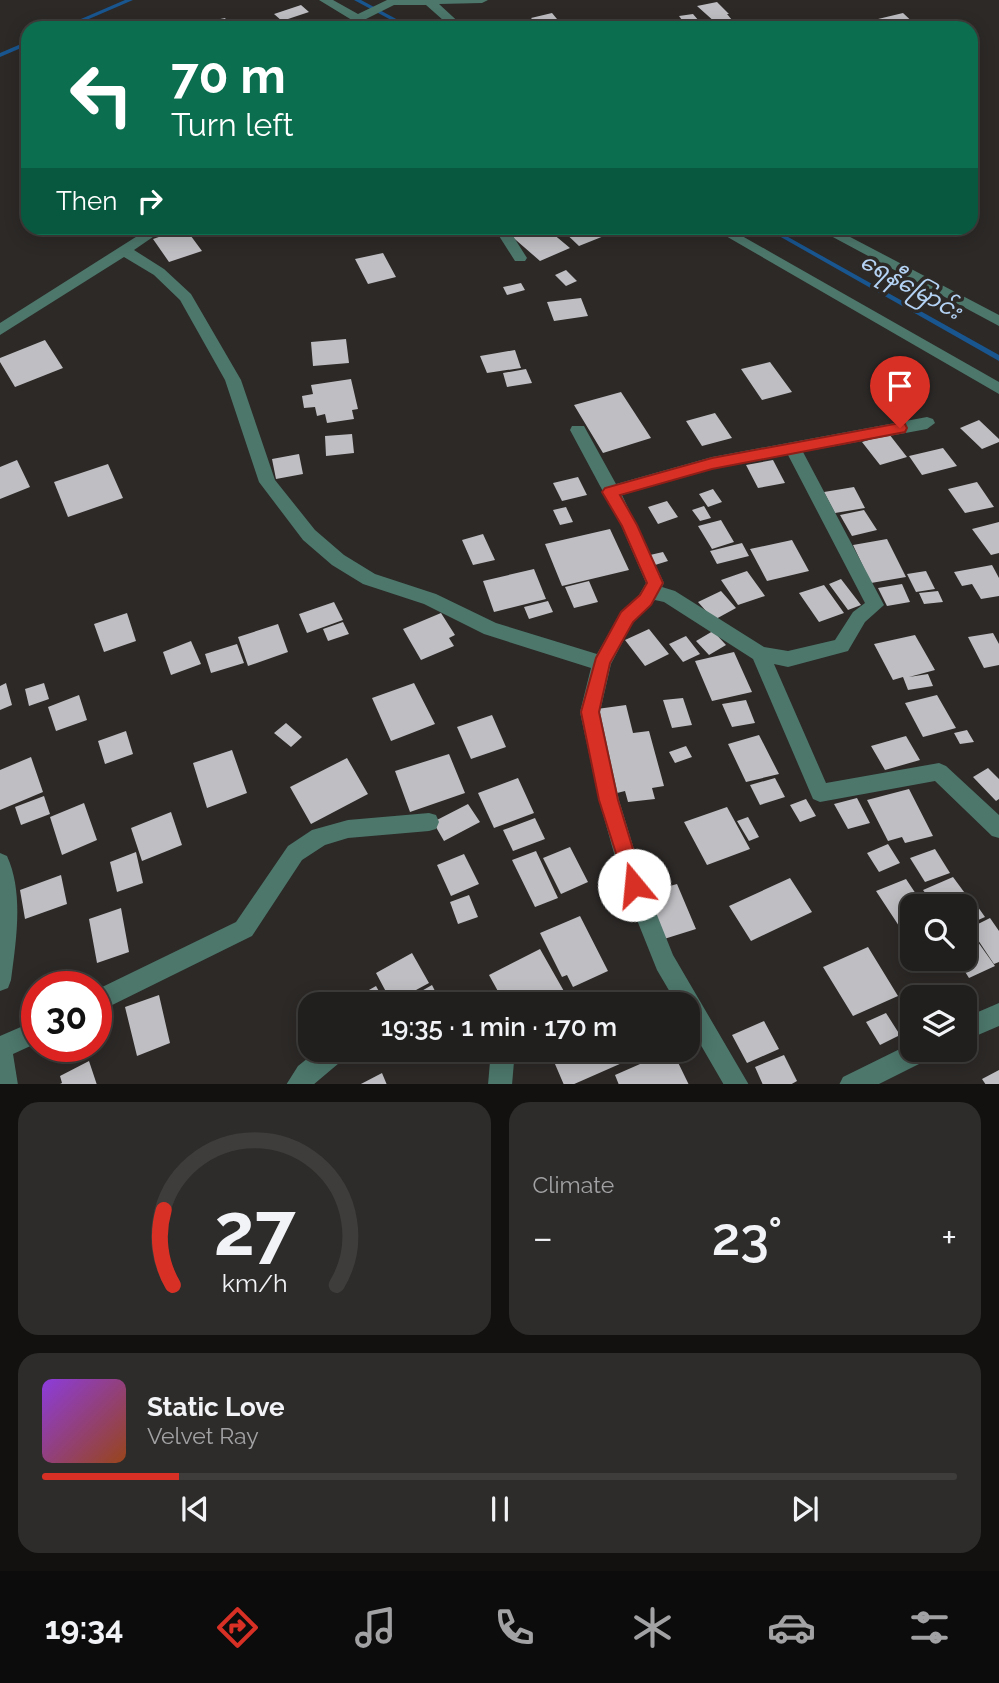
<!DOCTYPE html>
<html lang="en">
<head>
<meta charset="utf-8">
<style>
	body { margin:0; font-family:Raleway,"Noto Sans Myanmar",sans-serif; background:#2d2c2a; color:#f1f3f6; height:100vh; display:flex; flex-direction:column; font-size:26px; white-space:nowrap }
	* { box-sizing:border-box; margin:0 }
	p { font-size:23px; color:#a2a2a4 }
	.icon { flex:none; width:38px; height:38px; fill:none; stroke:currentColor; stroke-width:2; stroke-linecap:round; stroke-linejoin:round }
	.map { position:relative; height:1084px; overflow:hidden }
	.sheet { display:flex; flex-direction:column; gap:18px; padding:18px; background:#121110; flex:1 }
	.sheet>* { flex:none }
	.hud { position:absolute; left:21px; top:21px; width:957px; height:214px; border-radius:21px; box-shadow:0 4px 18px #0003,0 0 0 2px #3e3d3b; background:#0b6e4f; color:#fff; overflow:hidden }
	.fabs { position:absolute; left:900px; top:894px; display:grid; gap:14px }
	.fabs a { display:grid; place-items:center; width:77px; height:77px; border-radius:14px; background:#211f1d; box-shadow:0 4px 18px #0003,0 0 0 2px #3e3d3b; font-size:35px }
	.speed { position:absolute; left:21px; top:971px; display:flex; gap:14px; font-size:35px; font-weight:700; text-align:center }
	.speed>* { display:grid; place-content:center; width:91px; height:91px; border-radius:50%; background:#211f1d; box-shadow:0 4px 18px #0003,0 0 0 2px #3e3d3b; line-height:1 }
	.speed .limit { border:10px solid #d22; background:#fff; color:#111 }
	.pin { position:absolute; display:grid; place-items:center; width:60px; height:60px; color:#fff; margin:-72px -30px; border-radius:50% 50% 50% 0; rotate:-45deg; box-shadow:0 0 7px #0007 }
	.pin .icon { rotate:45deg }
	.me { position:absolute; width:77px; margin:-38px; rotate:343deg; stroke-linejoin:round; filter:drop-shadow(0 0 5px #0008) }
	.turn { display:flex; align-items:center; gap:24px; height:147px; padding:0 35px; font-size:32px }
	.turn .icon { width:91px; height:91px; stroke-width:2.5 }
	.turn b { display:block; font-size:49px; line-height:60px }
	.then { display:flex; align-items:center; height:66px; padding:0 35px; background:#0003; gap:14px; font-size:26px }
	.big { font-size:52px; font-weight:600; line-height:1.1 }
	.sheet .card { flex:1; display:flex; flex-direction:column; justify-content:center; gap:10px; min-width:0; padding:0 24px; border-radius:21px; background:#2d2c2a }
	.sheet .dial { align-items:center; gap:0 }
	.dial svg { height:182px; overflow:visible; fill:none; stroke:#3e3d3b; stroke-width:7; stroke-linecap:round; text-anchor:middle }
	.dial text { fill:#f1f3f6; stroke:none }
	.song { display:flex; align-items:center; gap:21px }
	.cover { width:84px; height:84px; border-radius:10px; background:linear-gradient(135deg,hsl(270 70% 55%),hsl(20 70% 35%)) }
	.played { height:7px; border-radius:4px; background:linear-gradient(90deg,#d93025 15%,#3e3d3b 15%) }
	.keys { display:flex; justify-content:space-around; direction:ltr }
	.heat { display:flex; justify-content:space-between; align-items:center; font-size:38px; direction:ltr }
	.sheet .tiles { flex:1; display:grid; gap:18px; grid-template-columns:1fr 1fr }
	.card:last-child { grid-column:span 2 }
	.trip { position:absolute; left:298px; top:992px; width:402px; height:70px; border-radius:21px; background:#211f1d; box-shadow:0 4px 18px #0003,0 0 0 2px #3e3d3b; font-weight:600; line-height:70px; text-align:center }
	.tabs { display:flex; height:112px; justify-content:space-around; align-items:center; background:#0d0c0c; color:#a2a2a4 }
	.tabs .icon { width:49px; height:49px }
	.tabs .current { color:#d93025 }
	.tabs b { font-size:32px; color:#f1f3f6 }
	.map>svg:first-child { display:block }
</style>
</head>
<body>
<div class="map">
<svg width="999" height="1085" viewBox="0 0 999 1085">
	<rect width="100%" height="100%" fill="#2c2927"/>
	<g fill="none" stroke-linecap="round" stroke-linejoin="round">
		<path fill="#195690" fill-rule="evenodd" d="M125,0H133L68,28H60Z
			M354,0H361L413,28H406Z
			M28,41V45L0,57V53Z
			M765,228H772L999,355V361Z"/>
	</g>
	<path fill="#bfbec2" d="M717,2L729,14H727L732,20L716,23L697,6Z
		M301,5L309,12L282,21L274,14Z
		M552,13L562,25L540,28L531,18Z
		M903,13L919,28H888L878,19Z
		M693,14L699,21L685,24L679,16Z
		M225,18L232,28H216L211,21Z
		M598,20L606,28H577L574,25Z
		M185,228L202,251L169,262L153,239Z
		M524,228H546L570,248L540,261L509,234Z
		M560,228H616L619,230L579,246Z
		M383,253L396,277L368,284L355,259Z
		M566,270L577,281L566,286L555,275Z
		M521,283L525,290L507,295L503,287Z
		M581,298L588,316L554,321L547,302Z
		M346,339L349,363L313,366L311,342Z
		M45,340L63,368L15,387L0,362V358Z
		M515,350L521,368L487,373L480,356Z
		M770,362L792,392L762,400L741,369Z
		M526,369L532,383L507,387L503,373Z
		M351,379L358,409L352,410L354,419L327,423L325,414L317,416L315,407L304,408L302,396L313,394L311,385Z
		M621,392L651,438L603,453L574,405Z
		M715,413L732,438L702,446L686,421Z
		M979,420L999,439V442L982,449L960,428Z
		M352,434L354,453L326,456L325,436Z
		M889,434L907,457L880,465L862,442Z
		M943,448L957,466L922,475L909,456Z
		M299,454L303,474L276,479L272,459Z
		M17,460L30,487L0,499V467Z
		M773,460L785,483L758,488L746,465Z
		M108,464L123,498L68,517L54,482Z
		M578,477L587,495L562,501L553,483Z
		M977,482L994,507L965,513L948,489Z
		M854,487L865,508L835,513L824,492Z
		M713,489L722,502L708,507L699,494Z
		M667,501L678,517L658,524L648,507Z
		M704,506L711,518L700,521L692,510Z
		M566,507L573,522L560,525L553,510Z
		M864,510L877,530L852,536L840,515Z
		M721,520L734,542L712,549L698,526Z
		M999,522V553L991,555L972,529Z
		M610,529L629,570L562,586L545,544Z
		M483,534L495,560L473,565L462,540Z
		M887,539L906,577L871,583L853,545Z
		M792,540L809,571L767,581L750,549Z
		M742,543L749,556L717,564L710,551Z
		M663,552L668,561L655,565L650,555Z
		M992,565L999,578V596L981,599L972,584L962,586L954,572Z
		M534,569L546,599L494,612L483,581Z
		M747,571L765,596L738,605L721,580Z
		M926,571L935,589L916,592L907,574Z
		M841,579L861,605L848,610L829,584Z
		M589,581L598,602L574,608L565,587Z
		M902,584L910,602L887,606L878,588Z
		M824,585L844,613L819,622L799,593Z
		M721,591L736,608L714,620L698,602Z
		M938,591L943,602L924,604L919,593Z
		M548,601L553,612L529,619L524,607Z
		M334,602L343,620L307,633L299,614Z
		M127,613L136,641L104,652L94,624Z
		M441,613L455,635L449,638L454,646L421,660L403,629Z
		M343,622L349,634L328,641L323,629Z
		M278,624L288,652L248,666L238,637Z
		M649,629L669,654L645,666L625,640Z
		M713,631L726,645L709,655L696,641Z
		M993,633L999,644V665L984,668L968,637Z
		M915,635L935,670L909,677L928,674L933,686L908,690L903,677L893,680L874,644Z
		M686,636L700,654L683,662L669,644Z
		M191,641L201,664L171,675L163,652Z
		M237,644L244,663L211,673L205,654Z
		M734,652L752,692L712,701L695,661Z
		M6,683L12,705L0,710V686Z
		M44,683L49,699L29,706L25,689Z
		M414,683L435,724L391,741L372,698Z
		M79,695L87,720L56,731L48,707Z
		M937,695L956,728L923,737L905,703Z
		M683,698L692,725L672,728L663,700Z
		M746,700L755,723L732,727L722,704Z
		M626,705L633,733L649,731L664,786L652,788L655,799L628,802L625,791L617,793L597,709Z
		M492,715L506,747L471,759L457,727Z
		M286,723L302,737L291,747L274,733Z
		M967,730L974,742L960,744L954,733Z
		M126,731L133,754L105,764L98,741Z
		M759,735L779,774L746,782L728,744Z
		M906,736L920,760L885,770L871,746Z
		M686,746L692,757L675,763L669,752Z
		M232,750L247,793L207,808L193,763Z
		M449,754L465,793L410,812L395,771Z
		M31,757L43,792L0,810V770Z
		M347,758L368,794L311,824L290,787Z
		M988,768L999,779V799L996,801L973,777Z
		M518,778L534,813L494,828L478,793Z
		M775,778L785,797L760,805L750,785Z
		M909,789L933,836L905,843L902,837L888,841L867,800Z
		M44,796L50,814L21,825L15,807Z
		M857,798L870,823L848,829L834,804Z
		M806,799L816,816L800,822L790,805Z
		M84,803L97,840L62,855L50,817Z
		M468,804L480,822L444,841L433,822Z
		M727,807L750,849L707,865L684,822Z
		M171,812L182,845L142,861L131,828Z
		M748,817L759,837L749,841L737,821Z
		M535,818L545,839L513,851L503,830Z
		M888,844L900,863L879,872L867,853Z
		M570,847L588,882L561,894L543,858Z
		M935,849L950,873L925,882L910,858Z
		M536,851L558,898L535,907L512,860Z
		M136,852L143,883L117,892L110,862Z
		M464,854L479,884L451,896L437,865Z
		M61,875L67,904L25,919L20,890Z
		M953,877L967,896L944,906H935L923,890Z
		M790,878L812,912L751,941L729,906Z
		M906,879L924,906H912V921L899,926L876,891Z
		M677,884L696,929L664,939L645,893Z
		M469,895L478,917L458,924L450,902Z
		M973,900L985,917L967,925L964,921V906H960Z
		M121,908L129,952L97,963L89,919Z
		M580,916L608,971L573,987L567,975L562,977L540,933Z
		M990,918L999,931V962L994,964L970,928Z
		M968,928L995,966L969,978L962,967L950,973L941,959H964V929Z
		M868,947L898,996L853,1016L823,967Z
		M540,949L565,993L541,1004H505L489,975Z
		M412,953L429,983L392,1003L376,973Z
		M432,985L440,1001L433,1004H415L411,997Z
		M376,986L386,1004H344Z
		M159,995L170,1043L137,1056L125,1007Z
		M886,1013L900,1035L880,1045L866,1022Z
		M764,1021L779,1049L747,1063L732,1035Z
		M568,1050H615L622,1063L572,1085H564L552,1057Z
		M672,1050L689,1085H619L615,1075Z
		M784,1055L797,1081L790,1085H763L755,1067Z
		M89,1061L97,1085H58L62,1083L60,1076Z
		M999,1070V1085H986L982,1079Z
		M382,1073L387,1085H359Z"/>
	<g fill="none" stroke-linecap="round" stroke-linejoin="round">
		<path fill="#4d776b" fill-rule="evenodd" d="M319,0H333L358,14L387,0H488L482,3L439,4L465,28H452L426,5H394L366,19L379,28H365Z
			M150,228H166L134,250L164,269L191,294L241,380L275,480L315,530L344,555L375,574L436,594L496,623L597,654L621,612L639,595L646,583L621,525L570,430L572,426H584L616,484L712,457L927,417L933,419L935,423L927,429L803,452L884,605L865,622L848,651L788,667L774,664L826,783L939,763L946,766L999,815V838L992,836L935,781L820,802L813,799L753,659L664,602L655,600L633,622L611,664L600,712L619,800L645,885L673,955L749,1085H724L688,1023V1004H677L657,970L623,885L599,800L580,712L591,668L484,634L424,604L363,584L332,565L303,540L259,482L225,380L180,300L154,275L124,257L0,335V323ZM788,455L865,603L853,612L835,640L788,651L764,647L675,591L662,587L664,583L622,495L712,469Z
			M494,228H508L527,258L525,261H515Z
			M712,228H728L999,382V394Z
			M816,228H833L999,315V326Z
			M429,813L436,815L439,822L436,829L429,831L348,838L325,845L302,860L252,936L96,1013V990L236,922L288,846L312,830L348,820Z
			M0,853L7,856C24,893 16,941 11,980L8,988L0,991Z
			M999,1003V1026L964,1041V1018Z
			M37,1020V1043L13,1054L18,1085H0V1036Z
			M912,1043V1050H935L931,1058L877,1085H839L843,1077Z
			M318,1050H349L345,1058L313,1085H286L298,1066Z
			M491,1050H515L512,1085H488Z"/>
	</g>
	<path fill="#d93025" stroke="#8d1f18" stroke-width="2" d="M900,423L905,424L907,428L905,432L712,469L620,495L637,525L663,583L651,605L633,622L610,663L599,712L618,800L644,885L641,891L634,894L628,891L599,800L581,712L596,658L621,612L640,595L647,583L622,526L602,492L605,488L712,458Z"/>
	<g text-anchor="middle" stroke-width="7" stroke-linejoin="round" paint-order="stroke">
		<g font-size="23" font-style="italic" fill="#b4d2f3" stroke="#2c2927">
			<text transform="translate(911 286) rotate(29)" y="8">ရေနီမြောင်း</text>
		</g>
	</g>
</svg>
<div class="fabs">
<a><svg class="icon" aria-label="search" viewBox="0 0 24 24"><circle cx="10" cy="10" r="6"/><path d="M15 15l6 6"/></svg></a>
<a><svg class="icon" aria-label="layers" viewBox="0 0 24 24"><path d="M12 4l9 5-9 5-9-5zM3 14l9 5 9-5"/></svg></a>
</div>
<div class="speed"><div class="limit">30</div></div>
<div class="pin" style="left:900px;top:428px;background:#d93025"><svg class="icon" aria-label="arrive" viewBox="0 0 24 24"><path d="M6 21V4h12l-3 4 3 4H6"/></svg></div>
<svg class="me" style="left:634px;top:885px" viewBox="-20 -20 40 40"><circle r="19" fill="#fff"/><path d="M0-13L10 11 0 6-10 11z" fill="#d93025"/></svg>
<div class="trip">19:35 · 1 min · 170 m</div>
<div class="hud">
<div class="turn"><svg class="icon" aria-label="left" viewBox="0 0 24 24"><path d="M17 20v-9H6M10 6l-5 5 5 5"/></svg><div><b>70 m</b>Turn left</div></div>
<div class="then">Then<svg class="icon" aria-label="right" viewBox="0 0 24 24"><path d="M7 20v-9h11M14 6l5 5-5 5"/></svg></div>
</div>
</div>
<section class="sheet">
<div class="tiles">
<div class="card dial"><svg viewBox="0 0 100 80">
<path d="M14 69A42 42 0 1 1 86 69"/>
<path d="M14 69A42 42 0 0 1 10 36" stroke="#d93025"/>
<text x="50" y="56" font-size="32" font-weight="700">27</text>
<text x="50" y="72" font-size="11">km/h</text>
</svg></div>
<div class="card"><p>Climate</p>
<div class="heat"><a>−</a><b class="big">23°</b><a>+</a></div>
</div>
<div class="card">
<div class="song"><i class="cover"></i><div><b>Static Love</b><p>Velvet Ray</p></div></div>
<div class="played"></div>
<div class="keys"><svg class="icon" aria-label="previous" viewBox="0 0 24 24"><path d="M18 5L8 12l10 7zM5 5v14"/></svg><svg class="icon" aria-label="pause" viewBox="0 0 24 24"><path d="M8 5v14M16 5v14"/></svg><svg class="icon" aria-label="next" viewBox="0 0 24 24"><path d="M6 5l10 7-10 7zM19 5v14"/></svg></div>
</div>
</div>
</section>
<nav class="tabs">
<b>19:34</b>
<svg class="icon current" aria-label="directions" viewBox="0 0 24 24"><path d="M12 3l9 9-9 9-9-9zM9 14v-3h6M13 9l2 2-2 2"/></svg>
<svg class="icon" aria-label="music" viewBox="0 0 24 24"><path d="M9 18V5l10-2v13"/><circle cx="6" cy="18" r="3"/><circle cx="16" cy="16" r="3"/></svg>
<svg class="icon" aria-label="phone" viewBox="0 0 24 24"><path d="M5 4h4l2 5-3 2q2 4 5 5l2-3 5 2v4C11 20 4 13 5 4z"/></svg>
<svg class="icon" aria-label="climate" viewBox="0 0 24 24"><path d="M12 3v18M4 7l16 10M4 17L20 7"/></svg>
<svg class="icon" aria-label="car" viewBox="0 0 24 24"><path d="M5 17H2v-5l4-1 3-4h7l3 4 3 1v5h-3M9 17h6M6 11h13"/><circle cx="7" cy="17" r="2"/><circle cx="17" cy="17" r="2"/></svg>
<svg class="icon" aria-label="filters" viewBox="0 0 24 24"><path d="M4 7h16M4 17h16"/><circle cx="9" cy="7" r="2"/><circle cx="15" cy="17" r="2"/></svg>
</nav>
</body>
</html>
